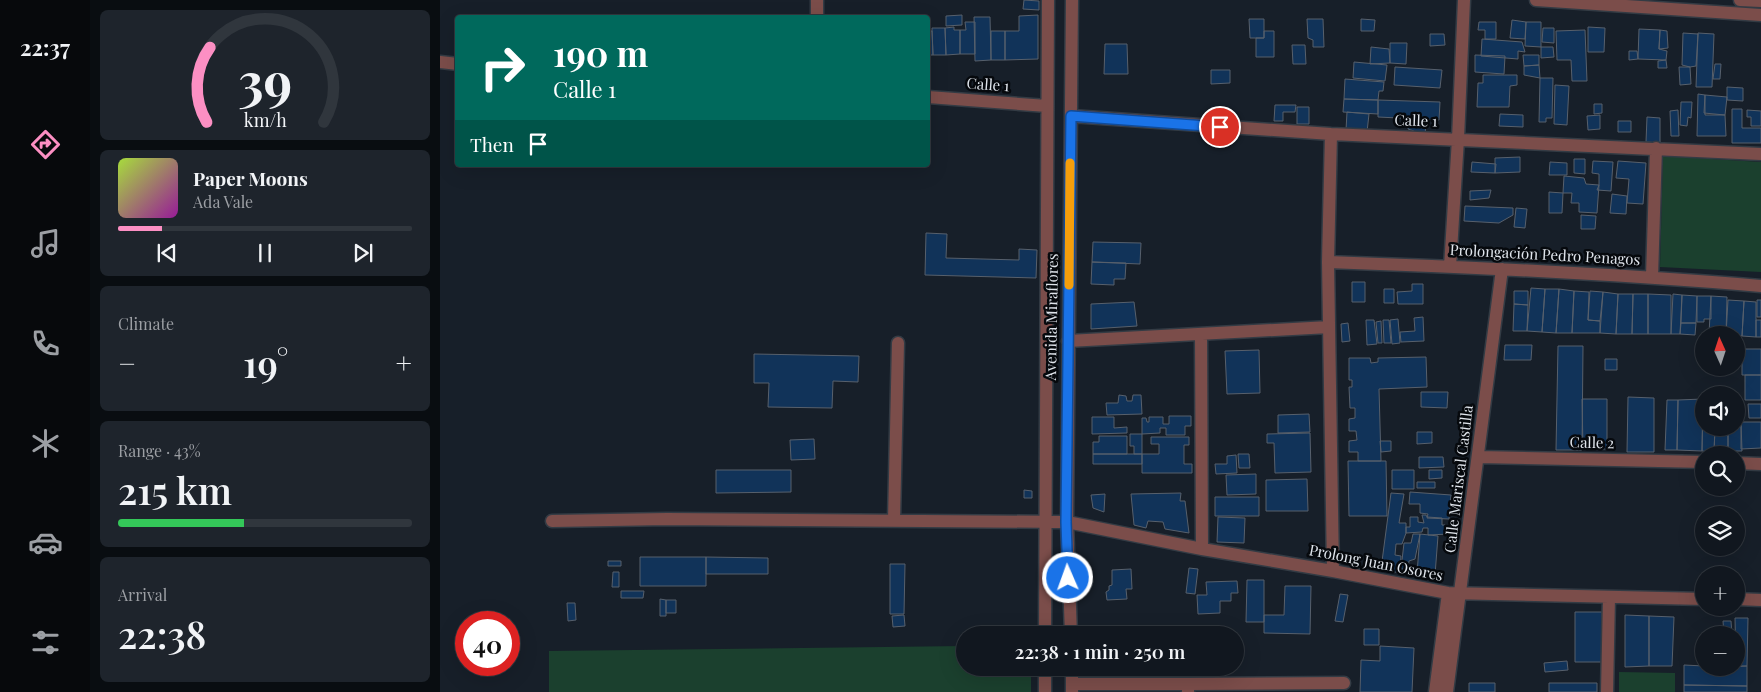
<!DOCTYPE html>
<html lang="en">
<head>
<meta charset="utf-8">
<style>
	body { margin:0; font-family:"Playfair Display",serif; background:#1e242c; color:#f1f3f6; height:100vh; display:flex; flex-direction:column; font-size:19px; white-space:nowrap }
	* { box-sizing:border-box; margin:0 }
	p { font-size:16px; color:#9c9fa4 }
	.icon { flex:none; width:28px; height:28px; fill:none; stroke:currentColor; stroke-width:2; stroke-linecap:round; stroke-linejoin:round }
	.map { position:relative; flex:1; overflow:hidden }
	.details { display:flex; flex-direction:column; gap:10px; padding:10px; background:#090d11; width:350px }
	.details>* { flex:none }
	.guide { position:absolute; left:15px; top:15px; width:475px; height:152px; border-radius:5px; box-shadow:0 5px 20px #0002,0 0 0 1px #30363d; background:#00695c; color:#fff; overflow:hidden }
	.needle { width:32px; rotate:357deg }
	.tools { position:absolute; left:1255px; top:326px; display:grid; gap:10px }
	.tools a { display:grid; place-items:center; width:50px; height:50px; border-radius:50%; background:#11171f; box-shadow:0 5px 20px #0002,0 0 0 1px #30363d; font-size:25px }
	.speed { position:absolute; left:15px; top:611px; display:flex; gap:10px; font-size:25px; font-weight:700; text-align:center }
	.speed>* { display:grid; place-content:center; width:65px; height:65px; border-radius:50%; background:#11171f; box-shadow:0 5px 20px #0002,0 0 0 1px #30363d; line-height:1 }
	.speed .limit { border:8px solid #d22; background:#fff; color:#111 }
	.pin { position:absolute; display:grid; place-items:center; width:42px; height:42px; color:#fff; margin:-21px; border:2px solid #fff; border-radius:50%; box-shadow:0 1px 5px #0007 }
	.me { position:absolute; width:55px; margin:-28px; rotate:358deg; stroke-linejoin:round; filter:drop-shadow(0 0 4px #0008) }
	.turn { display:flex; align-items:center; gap:18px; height:105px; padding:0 15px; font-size:22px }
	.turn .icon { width:65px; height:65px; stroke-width:2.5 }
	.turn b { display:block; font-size:35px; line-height:42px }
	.then { display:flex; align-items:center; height:48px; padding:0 15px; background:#0003; gap:10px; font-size:19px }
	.big { font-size:38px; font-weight:600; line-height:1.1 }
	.details .tile { flex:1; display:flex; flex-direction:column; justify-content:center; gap:8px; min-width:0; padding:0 18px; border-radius:8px; background:#1e242c }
	.details .dial { align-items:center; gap:0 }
	.dial svg { height:130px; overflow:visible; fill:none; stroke:#30363d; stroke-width:7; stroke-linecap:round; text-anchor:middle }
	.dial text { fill:#f1f3f6; stroke:none }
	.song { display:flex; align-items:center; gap:15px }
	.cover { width:60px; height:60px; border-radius:8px; background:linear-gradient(135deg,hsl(80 70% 55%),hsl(300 70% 35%)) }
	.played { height:5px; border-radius:2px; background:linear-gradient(90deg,#fc8fc3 15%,#30363d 15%) }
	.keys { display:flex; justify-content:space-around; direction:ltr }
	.heat { display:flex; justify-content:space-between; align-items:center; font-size:28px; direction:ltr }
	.charge { height:8px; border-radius:4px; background:linear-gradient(90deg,#34c759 43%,#30363d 0) }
	.trip { position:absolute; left:516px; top:626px; width:288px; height:50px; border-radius:25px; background:#11171f; box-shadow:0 5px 20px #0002,0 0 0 1px #30363d; font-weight:600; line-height:50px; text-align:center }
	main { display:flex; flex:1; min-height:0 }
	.tab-bar { display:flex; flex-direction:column; width:90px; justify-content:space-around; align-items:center; background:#07090c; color:#9c9fa4 }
	.tab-bar .icon { width:35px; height:35px }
	.tab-bar .on { color:#fc8fc3 }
	.tab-bar b { font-size:22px; color:#f1f3f6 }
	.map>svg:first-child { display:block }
</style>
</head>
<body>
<main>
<nav class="tab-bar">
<b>22:37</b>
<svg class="icon on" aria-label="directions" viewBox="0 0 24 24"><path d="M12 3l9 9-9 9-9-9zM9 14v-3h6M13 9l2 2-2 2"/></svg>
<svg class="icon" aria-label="music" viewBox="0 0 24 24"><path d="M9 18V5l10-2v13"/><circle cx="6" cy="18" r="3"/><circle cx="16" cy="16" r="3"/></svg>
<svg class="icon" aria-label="phone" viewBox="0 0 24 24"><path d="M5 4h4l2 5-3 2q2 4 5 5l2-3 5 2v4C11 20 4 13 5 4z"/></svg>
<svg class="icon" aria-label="climate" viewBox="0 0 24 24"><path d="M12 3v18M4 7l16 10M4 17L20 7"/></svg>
<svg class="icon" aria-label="car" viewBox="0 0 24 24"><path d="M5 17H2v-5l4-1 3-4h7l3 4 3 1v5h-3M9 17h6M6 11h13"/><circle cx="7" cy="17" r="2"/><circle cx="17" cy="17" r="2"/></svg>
<svg class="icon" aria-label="filters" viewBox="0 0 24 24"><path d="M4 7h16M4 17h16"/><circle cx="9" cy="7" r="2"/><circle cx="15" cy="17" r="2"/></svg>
</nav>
<section class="details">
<div class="tile dial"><svg viewBox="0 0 100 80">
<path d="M14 69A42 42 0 1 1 86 69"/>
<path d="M14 69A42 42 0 0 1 16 23" stroke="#fc8fc3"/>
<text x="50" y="56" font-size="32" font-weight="700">39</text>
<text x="50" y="72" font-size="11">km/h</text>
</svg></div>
<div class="tile">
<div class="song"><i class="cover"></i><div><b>Paper Moons</b><p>Ada Vale</p></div></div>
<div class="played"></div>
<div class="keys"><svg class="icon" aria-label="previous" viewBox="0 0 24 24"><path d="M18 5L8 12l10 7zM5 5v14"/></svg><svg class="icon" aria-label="pause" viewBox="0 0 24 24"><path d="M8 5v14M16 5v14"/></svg><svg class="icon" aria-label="next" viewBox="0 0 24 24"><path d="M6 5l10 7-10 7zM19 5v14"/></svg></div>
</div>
<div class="tile"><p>Climate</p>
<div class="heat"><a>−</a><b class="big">19°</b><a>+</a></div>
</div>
<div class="tile"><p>Range · 43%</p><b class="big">215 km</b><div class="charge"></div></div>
<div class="tile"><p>Arrival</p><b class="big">22:38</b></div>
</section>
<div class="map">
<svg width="1321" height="692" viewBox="0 0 1321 692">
	<rect width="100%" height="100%" fill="#171f29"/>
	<path fill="#1b402e" d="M1223,156L1321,162V272L1220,267Z
		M525,646V668H591V692H109V651Z
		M1179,672L1235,673V692H1179Z"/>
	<path fill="#113359" stroke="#57606c" d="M584,0L599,1V10L583,9Z
		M522,15V25L506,26V16Z
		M598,15V59L565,60V31H579V16Z
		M534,17H550L551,60L535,61Z
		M809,19H824V38H810Z
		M867,19H883L884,47H873V40L868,38Z
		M921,19L935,20L934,31H921Z
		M1072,20L1086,22L1085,39L1070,38Z
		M525,22H535V54H520V30H526Z
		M1039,22H1056V39H1045V30H1038Z
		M1086,22H1101V47L1085,46Z
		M514,27V30H520V54L506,55L505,28Z
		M1148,27L1165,28L1164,52H1148Z
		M492,28H505L506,55H493Z
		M1103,28H1114V43L1102,42Z
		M1199,29L1220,30L1219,49L1227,51L1226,60L1198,59Z
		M1145,30L1147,81H1132L1131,60H1117L1116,31Z
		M1220,30L1227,31L1228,48L1219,49Z
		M488,31H492L493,55H488Z
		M551,31H565V60H551Z
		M824,31H834V57H816V38H824Z
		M1243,33L1258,34L1256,66L1250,67L1242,65Z
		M1258,33L1274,34L1272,87H1256Z
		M990,34H1004L1005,45L990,46Z
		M1042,39L1082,42L1085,52L1078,51V59L1041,56Z
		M950,43H967L966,64L950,63Z
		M665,44H687L688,74H664Z
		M852,45H865L866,64H853Z
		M931,47L949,49L950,63L930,64Z
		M1101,47H1113L1114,57L1101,58Z
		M1189,51H1197L1198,59L1189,60Z
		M1035,55L1065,56L1064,74L1035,72Z
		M1083,55H1099V65L1084,66Z
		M1226,60L1227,68H1218V61Z
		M914,62L947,65L945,81L913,78Z
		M1275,64H1281L1280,79H1273Z
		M1099,65L1100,78L1084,75V66Z
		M955,67L1002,70L1000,88L954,85Z
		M1239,67H1250L1251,84L1240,85Z
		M771,70H790V83L771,84Z
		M1043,75H1077V85L1070,86L1069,107H1037L1038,83H1043Z
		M1100,78H1113L1112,118H1106V122H1099Z
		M905,79L944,82L943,91H939L938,100L904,99Z
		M1115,85L1129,86L1127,125L1114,124Z
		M1287,87L1303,88V101L1287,100Z
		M1258,94L1265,95V115H1285L1286,136H1257Z
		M1265,95L1287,97L1285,115L1264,113Z
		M904,99L938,100V114L903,112Z
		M938,100L1000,102L999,120L938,117Z
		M1241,102H1252L1251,118L1248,117L1247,126L1240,125Z
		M1154,104H1162V113L1154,114Z
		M835,105H856L855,112H843V121H834Z
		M857,107H869V124H857Z
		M1292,109H1302V128H1321V143H1292Z
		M1238,110L1239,136H1231L1230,111Z
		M1307,110L1321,111V126H1311V117H1307Z
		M907,112L929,114L927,132L906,130Z
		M1060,114L1083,115V127L1059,126Z
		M1160,115V129L1148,130L1147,116Z
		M1207,117L1220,118V143L1206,142Z
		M968,120L986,121L985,136L974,135V131L968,129Z
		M1178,121H1191V132H1178Z
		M1080,157V172L1055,173V158Z
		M1134,159H1145V174L1134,173Z
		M1153,161L1173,162L1171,191L1157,190L1159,185V174L1152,173Z
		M1178,161L1206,163L1203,204L1187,203L1189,179L1176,178Z
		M1032,162L1056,164L1055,173L1031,172Z
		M1110,162L1127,163V175H1109Z
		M1124,176L1144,178L1146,184L1159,185L1157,213L1139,212V203H1131L1132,193H1123Z
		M1051,190L1049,198L1030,200V191Z
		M1109,192L1123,193L1122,213H1109Z
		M1172,194L1187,196L1186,214L1170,213Z
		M1025,206L1073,208V215L1059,223L1024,221Z
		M1076,208L1087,209L1085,228L1074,227Z
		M1141,215L1156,216L1155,229H1141Z
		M486,233L507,234L506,258L579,260V249L597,250L596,278L485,275Z
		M653,242L701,243L700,264L652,262Z
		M652,262L686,263L685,279H674V285L651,284Z
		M912,282H925V302H912Z
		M972,284H983V304H958L957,292L972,291Z
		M1091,288L1105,289L1102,332L1087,331Z
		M944,289H954V303H944Z
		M1105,289H1119L1116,333L1102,332Z
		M1119,289L1134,291L1132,333H1116Z
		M1074,291H1088V305L1074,304Z
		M1134,291L1149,292L1148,320L1160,321V333H1132Z
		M1150,291L1163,292L1160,321L1148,320Z
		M1163,292L1178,294L1176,334L1160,333Z
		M1178,294H1193L1192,334H1176Z
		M1193,294H1208V334H1192Z
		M1208,294L1231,295V334H1208Z
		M1233,294L1242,295L1240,334H1231Z
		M1242,295L1257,296L1256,323H1241Z
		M1257,296H1271V319H1264V322H1257Z
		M1271,296L1287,297L1286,335L1269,334Z
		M1288,300L1304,301L1302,336L1286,335Z
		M1317,300H1321V317H1317Z
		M1304,301L1316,302V337L1302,336Z
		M694,302L697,326L651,329V304Z
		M1074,304L1088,305L1087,331H1073Z
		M983,317L984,341L961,342L960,332L975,331L974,318Z
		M958,319L960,343L952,344L950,320Z
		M926,320H934L937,344L927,345Z
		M943,320H949L951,343H944Z
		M1316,320H1321V337H1316Z
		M941,321L942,343H938L936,322Z
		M908,323L910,341L902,342L901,324Z
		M1241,323H1256L1255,335L1240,334Z
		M1065,345H1092L1091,360H1064Z
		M1118,346H1143L1142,450H1116Z
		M1302,349H1321V375H1302Z
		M819,350L820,393L787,394L785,351Z
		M314,354L419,356L418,382L393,381L392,408L328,407L329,383H314Z
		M986,357L987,387L939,389L941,461H918V452H909V441L917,440L916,431H909V419L915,418V408H910L909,387H912V380H909V358H930L931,363L938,362V358Z
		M1165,359H1177V370H1165Z
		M1305,375H1321V400H1305Z
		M981,392H1008L1007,408L981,407Z
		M679,395L686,396L687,401H692L693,395H701L702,414L667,415L666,403H678Z
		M1188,397L1214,398V452H1187Z
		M1142,399H1167V449H1143Z
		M1263,399L1262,451L1237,450L1238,400Z
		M1263,399L1264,428H1275L1274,452L1262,451Z
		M1296,399H1302L1301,422L1302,451H1288V428H1296Z
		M1227,400H1238L1237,450H1225Z
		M1308,404H1321V418H1309Z
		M869,414L870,432L838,433V415Z
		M729,416H751V426H745V435H726V428H720V433L702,434V418H706L707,422H709V417H723V424H729Z
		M652,417H674V428L687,427V433L652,434Z
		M1301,422H1321V448L1301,449Z
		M1275,428H1288V451L1274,452Z
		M977,432H992V443L977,444Z
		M870,433L871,472L835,473L834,443H827V434Z
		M690,434H702V454H694V446H690Z
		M659,436H687V454H653V442H659Z
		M711,437H749V445H744V464H752V473H702V454H719V444H711Z
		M374,439L375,459L351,460L350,440Z
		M940,441H951V451L941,452Z
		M653,454H702V464H653Z
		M798,454H809L810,468H799Z
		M796,455L797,473L776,474L775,464H787V456Z
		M979,457H1003L1004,467L979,468Z
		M908,461H946L947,516H909Z
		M276,470H351V492L276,493Z
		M952,470H974V489H952Z
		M989,470H1002V478L989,479Z
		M816,474V494L787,495L786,475Z
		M867,479L868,511H826V480Z
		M977,482H995V488H977Z
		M584,490L592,491V498H584Z
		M970,492L1011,495L1009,519L987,518L988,514L980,513V504H969Z
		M741,493L740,501H745L749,533L725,529L723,522L708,521L706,528L694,525L691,494Z
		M951,493L964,494L959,523H966V533L962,544H956L955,555L961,556L960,573L941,569Z
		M665,494L664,512L653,508L651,495Z
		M775,497H819V516H775Z
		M982,515H986L987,517L1002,518V525H1005L1009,528V534L988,535V528H983L982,532L966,533V527H970V517H978V522L984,523Z
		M778,517L805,518L804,543L777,542Z
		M973,534H980L975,559L969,561L968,569H961L964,543H971Z
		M980,534L998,536L995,575L977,574Z
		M200,557H266V586H200Z
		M266,557L328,558V574H266Z
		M168,561H181V566H168Z
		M450,564H465L464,614H450Z
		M749,568L758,569L755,594L746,593Z
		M691,569L692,589H686L687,599L667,600L666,592L669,590V586L672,585V570Z
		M173,572H179V587H172Z
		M807,580H824V622H806Z
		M797,581L798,593H791V601H780V613L758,614L757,595H767L766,582Z
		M845,586H871L870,634L824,633V615H844Z
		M181,591H204L203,598H181Z
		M900,594L908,595L903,622L895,621Z
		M220,599L226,600V616H220Z
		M226,600H236V613H226Z
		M127,603H135L136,620L128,621Z
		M1135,612H1162V662H1135Z
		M464,615L465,626L453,627L452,616Z
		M1185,615L1209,616V666L1185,667Z
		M1209,616L1234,617L1232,666H1209Z
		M1295,618H1308L1307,666H1296Z
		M1283,621H1291L1292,635H1284Z
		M924,629H939V645H924Z
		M1273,630H1282L1283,635H1273Z
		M1260,644H1264V660H1261Z
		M940,646L974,648L972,692H920L921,660L940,661Z
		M1127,661L1128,670L1105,672L1104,663Z
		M1244,665L1264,666V668L1307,666V686L1244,685Z
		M1029,683H1055V692H1029Z
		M1109,683H1157V692H1109Z
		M1244,685L1307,686V692H1244Z"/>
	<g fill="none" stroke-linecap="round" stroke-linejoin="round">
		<g stroke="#333b44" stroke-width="15">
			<path id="minor" d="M1096,0L1321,15
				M1300,0L1321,1
				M377,18V0
				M0,62L18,64
				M488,97L607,106
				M631,116L891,134L1321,154
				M891,134L888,262L893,571
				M888,262C1032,267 1177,274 1321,286
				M1010,267L1018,139L1024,0
				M1212,277L1216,148
				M761,334L762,549
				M628,341L889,327
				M1039,457L1264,462
				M1296,463L1321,464
				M454,520L458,343
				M112,521L227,519L627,522L762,549L893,571L1008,593L1264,599
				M1296,599L1321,600
				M605,635L608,0
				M631,635L627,522L632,0
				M605,668V692
				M632,668V692
				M632,684H748V692
				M748,684L904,683
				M995,692L1008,593
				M1007,692L1062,269
				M1167,692L1169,597"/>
		</g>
		<use href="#minor" stroke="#7b4d4a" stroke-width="12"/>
	</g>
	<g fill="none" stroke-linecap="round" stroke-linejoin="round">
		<g stroke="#114b97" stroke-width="12">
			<path id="route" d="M628,578L626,522L631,116L780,127"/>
		</g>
		<use href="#route" stroke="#1a73e8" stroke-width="9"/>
		<path stroke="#f59e0b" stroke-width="9" d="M629,285L630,163"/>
	</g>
	<g text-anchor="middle" stroke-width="5" stroke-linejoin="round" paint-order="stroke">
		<g font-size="15" fill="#dfe4eb" stroke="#06090d">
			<text transform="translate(548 85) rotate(4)" y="5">Calle 1</text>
			<text transform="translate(976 121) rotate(2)" y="5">Calle 1</text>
			<text transform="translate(1105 255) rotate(3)" y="5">Prolongación Pedro Penagos</text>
			<text transform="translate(612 317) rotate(-89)" y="5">Avenida Miraflores</text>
			<text transform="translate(1152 443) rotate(1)" y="5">Calle 2</text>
			<text transform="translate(1019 479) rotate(-83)" y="5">Calle Mariscal Castilla</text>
			<text transform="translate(936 563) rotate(11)" y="5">Prolong Juan Osores</text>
		</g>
	</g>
</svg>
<div class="tools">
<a><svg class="needle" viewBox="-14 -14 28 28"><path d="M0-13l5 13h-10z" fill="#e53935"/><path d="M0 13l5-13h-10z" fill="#9c9fa4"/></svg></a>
<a><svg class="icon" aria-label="sound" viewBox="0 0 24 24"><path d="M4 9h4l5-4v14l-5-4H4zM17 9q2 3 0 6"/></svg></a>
<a><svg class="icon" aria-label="search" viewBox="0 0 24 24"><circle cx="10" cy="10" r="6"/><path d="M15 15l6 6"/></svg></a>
<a><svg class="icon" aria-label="layers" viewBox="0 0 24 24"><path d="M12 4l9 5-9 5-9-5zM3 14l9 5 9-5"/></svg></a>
<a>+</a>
<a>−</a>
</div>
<div class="speed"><div class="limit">40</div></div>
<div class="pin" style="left:780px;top:127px;background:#d93025"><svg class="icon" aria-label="arrive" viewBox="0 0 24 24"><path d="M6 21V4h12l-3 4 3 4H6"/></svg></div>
<svg class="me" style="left:628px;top:578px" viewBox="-20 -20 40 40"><circle r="17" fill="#1a73e8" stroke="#fff" stroke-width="3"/><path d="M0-11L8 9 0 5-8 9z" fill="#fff"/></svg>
<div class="trip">22:38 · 1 min · 250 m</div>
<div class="guide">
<div class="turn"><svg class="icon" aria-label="right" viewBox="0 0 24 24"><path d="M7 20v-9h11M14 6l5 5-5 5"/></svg><div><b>190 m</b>Calle 1</div></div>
<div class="then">Then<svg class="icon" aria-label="arrive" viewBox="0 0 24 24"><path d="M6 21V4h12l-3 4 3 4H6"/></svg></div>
</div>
</div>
</main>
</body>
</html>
